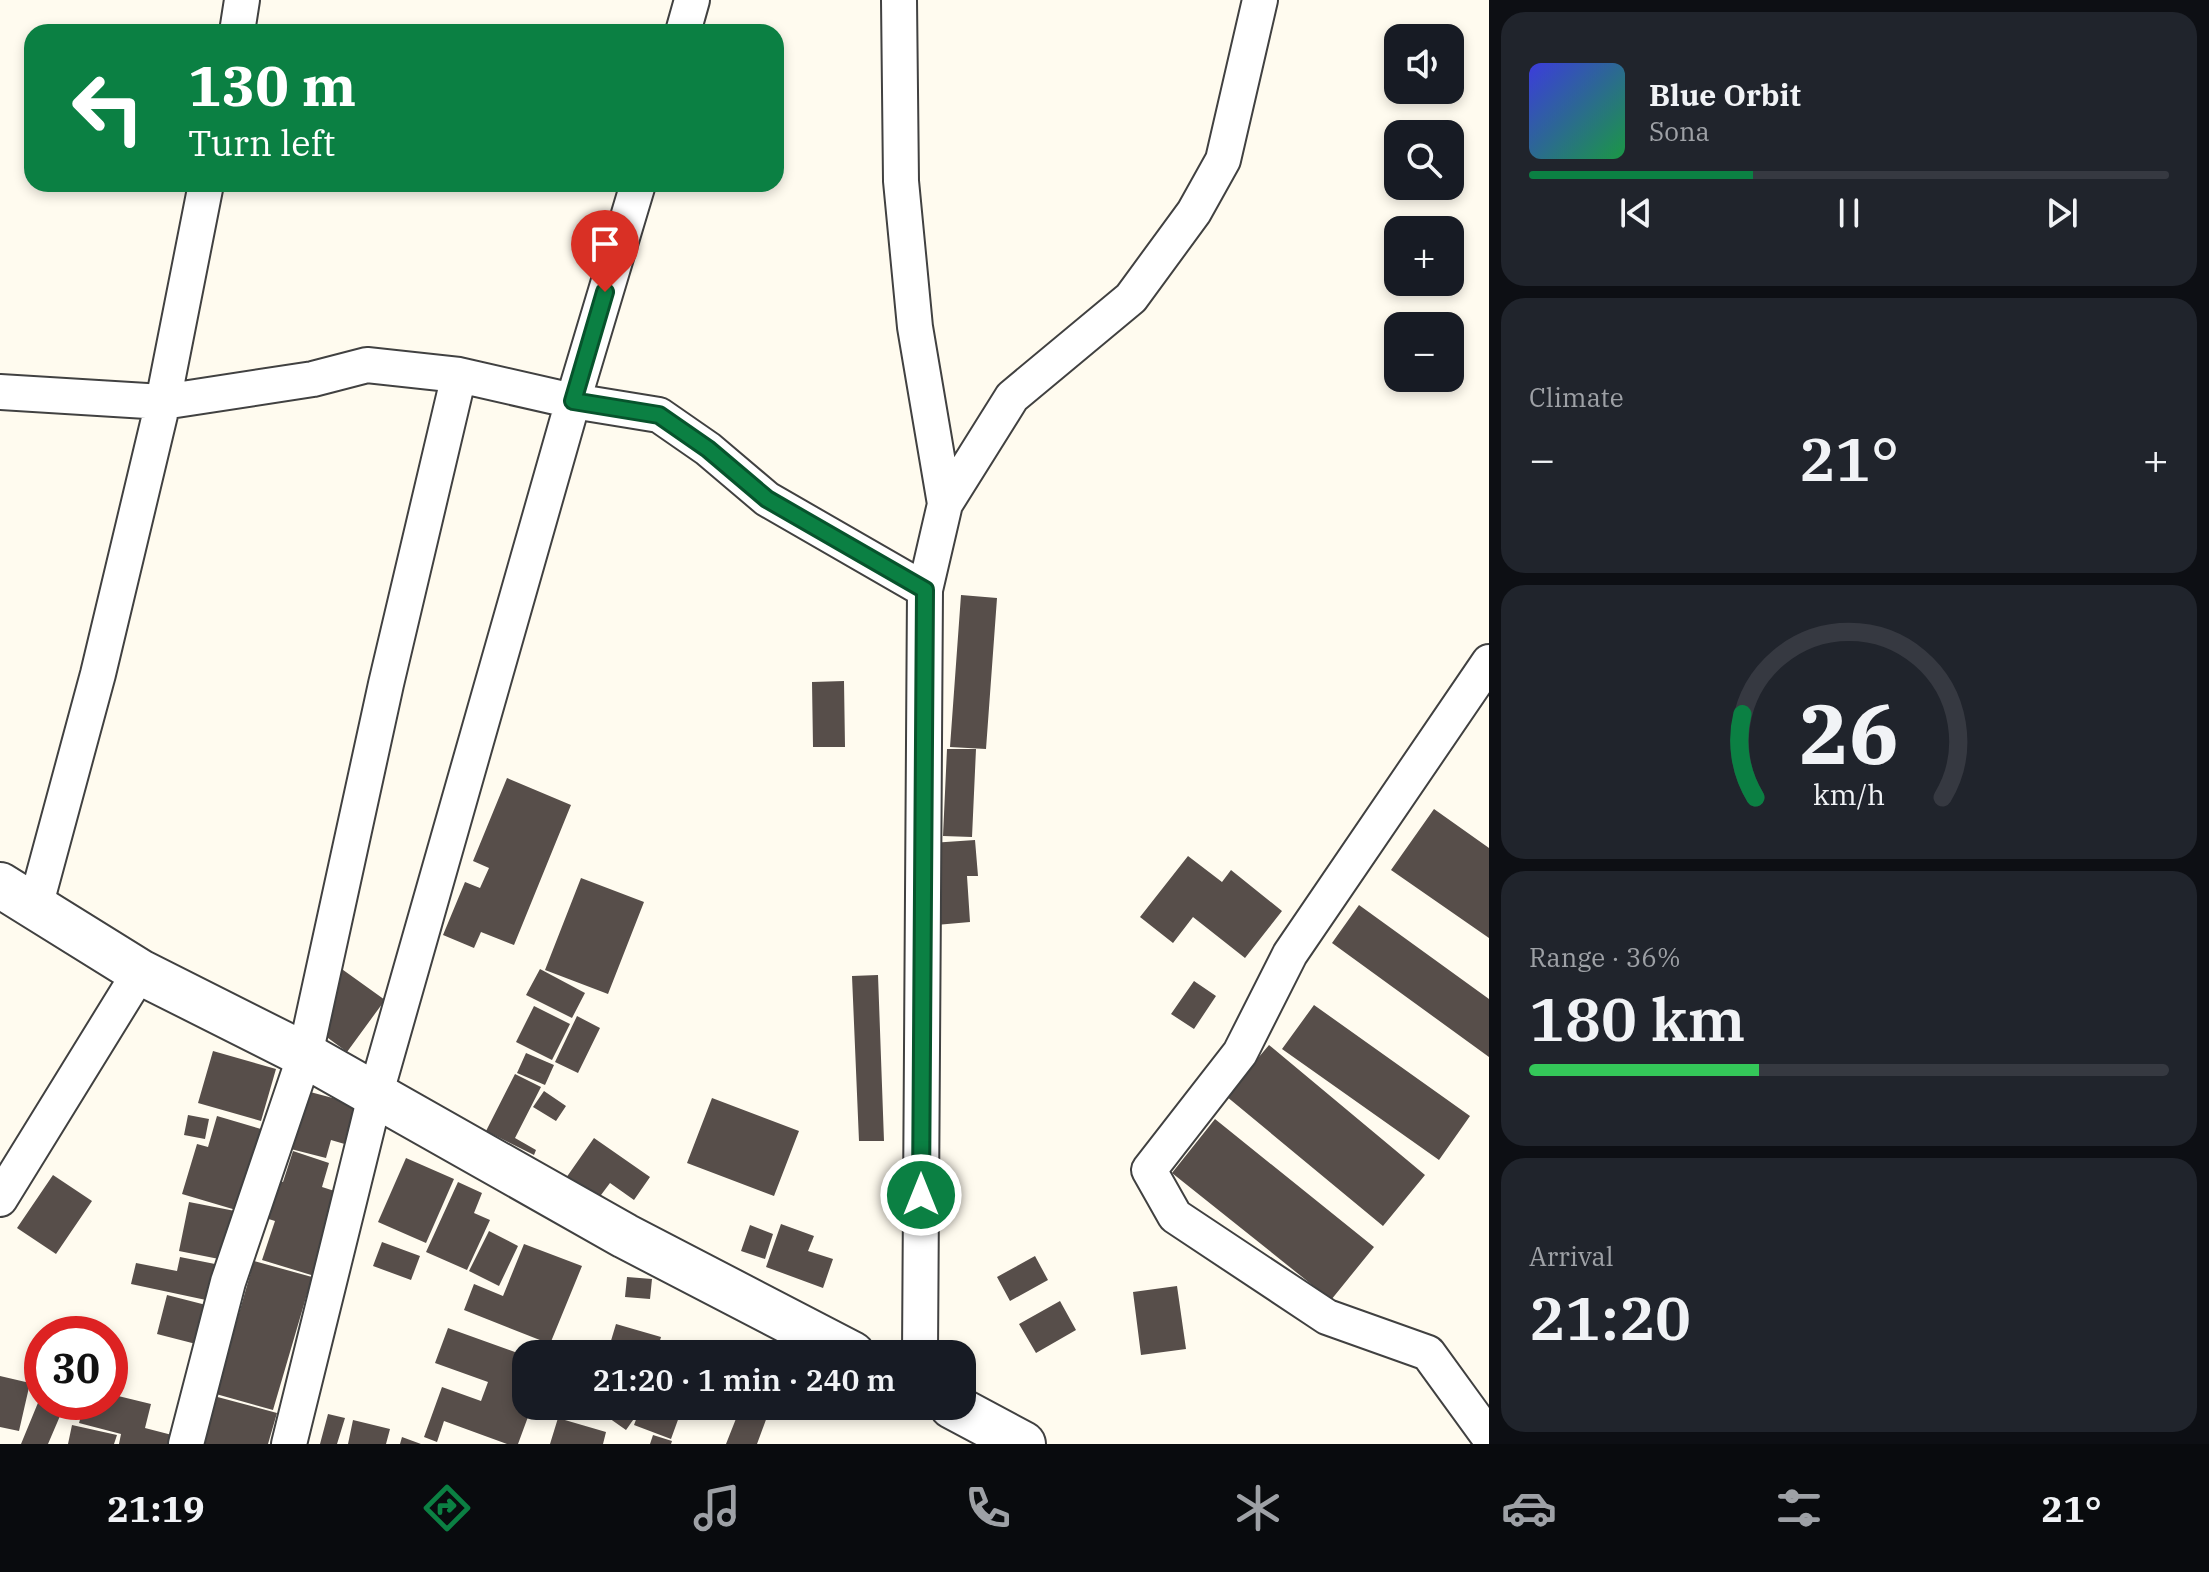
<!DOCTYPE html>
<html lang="en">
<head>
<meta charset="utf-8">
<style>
	body { margin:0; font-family:"IBM Plex Serif",serif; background:#20242c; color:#f1f3f6; height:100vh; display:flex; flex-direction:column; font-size:30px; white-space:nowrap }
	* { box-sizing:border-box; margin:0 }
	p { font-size:26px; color:#9ea1a6 }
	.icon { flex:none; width:44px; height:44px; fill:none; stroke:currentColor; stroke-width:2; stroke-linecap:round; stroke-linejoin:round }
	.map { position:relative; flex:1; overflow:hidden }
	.panel { display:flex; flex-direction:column; gap:12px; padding:12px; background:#0d0f14; width:720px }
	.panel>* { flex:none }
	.hud { position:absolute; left:24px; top:24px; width:760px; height:168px; border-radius:24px; box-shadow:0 4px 12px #0003; background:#0b8043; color:#fff; overflow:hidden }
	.fabs { position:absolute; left:1384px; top:24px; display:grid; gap:16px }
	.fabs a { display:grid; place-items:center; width:80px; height:80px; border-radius:16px; background:#171b24; box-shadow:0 4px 12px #0003; font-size:40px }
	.speed { position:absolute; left:24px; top:1316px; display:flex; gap:16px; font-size:40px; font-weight:700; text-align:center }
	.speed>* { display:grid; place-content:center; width:104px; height:104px; border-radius:50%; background:#171b24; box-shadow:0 4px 12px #0003; line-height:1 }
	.speed .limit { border:12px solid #d22; background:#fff; color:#111 }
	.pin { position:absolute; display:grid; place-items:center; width:68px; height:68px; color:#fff; margin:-82px -34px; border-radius:50% 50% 50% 0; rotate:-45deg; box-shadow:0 0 8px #0007 }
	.pin .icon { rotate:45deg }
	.me { position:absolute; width:88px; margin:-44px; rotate:0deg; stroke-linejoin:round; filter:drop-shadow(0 0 6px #0008) }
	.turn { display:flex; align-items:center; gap:28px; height:168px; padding:0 32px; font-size:36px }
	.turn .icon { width:104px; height:104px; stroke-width:2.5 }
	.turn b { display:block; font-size:56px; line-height:68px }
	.big { font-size:60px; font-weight:600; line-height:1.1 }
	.panel .tile { flex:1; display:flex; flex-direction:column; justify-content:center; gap:12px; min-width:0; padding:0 28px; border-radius:24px; background:#20242c }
	.panel .dial { align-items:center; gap:0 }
	.dial svg { height:208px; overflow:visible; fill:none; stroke:#363941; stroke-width:7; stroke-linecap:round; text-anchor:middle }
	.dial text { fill:#f1f3f6; stroke:none }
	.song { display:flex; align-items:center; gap:24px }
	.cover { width:96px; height:96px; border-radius:12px; background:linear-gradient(135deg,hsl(240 70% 55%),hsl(140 70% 35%)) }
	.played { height:8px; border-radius:4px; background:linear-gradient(90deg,#0b8043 35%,#363941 35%) }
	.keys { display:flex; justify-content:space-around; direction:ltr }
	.heat { display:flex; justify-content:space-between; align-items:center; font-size:44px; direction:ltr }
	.charge { height:12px; border-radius:6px; background:linear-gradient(90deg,#34c759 36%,#363941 0) }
	.trip { position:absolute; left:512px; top:1340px; width:464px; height:80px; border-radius:24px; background:#171b24; box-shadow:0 4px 12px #0003; font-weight:600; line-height:80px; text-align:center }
	.menu { display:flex; height:128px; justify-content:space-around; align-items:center; background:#090b0e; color:#9ea1a6 }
	.menu .icon { width:56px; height:56px }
	.menu .on { color:#0b8043 }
	.menu b { font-size:36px; color:#f1f3f6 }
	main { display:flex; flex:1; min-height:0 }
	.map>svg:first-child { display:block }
</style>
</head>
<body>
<main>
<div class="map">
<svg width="1489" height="1444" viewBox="0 0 1489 1444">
	<rect width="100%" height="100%" fill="#fffbef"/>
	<path fill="#574e4a" d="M961,595L997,598L986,749L950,747Z
		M844,681L845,747H813L812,682Z
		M947,749H976L972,837L943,836Z
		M507,778L571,805L514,945L481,932L474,948L443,935L465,882L480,888L489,868L473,861Z
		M1434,809L1489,848V938L1391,870Z
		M975,840L978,876H967L970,922L936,925L931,843Z
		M1188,856L1222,882L1231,870L1282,911L1245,958L1193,917L1173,943L1140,917Z
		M581,878L644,902L608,994L545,970Z
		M1359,905L1489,999V1057L1332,943Z
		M339,967L385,1000L347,1052L301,1018Z
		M540,969L585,993L572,1018L526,995Z
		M878,975L884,1141H859L852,976Z
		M1194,981L1216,996L1194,1029L1171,1014Z
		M1314,1005L1470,1116L1439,1160L1282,1049Z
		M534,1006L570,1024L552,1060L516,1042Z
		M577,1016L600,1028L578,1073L555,1062Z
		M1269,1045L1425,1175L1383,1226L1226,1096Z
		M213,1051L276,1069L261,1121L198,1103Z
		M526,1053L554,1065L545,1085L517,1073Z
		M515,1074L541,1087L515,1138L536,1150L534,1155L486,1131Z
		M299,1089L359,1105L348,1145L331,1140L326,1158L283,1147Z
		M544,1091L566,1106L556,1121L533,1107Z
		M712,1098L799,1131L774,1196L687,1163Z
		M188,1115L209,1119L205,1139L184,1135Z
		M217,1116L261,1129L236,1210L182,1194L197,1144L208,1147Z
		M1215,1119L1374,1247L1331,1300L1172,1173Z
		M594,1138L650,1177L634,1200L610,1183L598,1199L566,1178Z
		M293,1151L329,1163L322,1187L347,1195L321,1278L262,1260L275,1221L256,1215L267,1177L283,1182Z
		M406,1158L454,1179L426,1243L378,1222Z
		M53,1175L92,1201L56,1254L17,1228Z
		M458,1182L482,1193L474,1213L490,1220L467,1270L426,1252Z
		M189,1202L235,1211L224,1260L179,1251Z
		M781,1224L814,1236L808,1251L833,1259L823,1288L766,1267Z
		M750,1225L773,1234L765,1259L741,1251Z
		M489,1231L518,1246L499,1286L469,1271Z
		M382,1242L420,1256L411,1280L373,1266Z
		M524,1244L582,1266L550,1344L464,1310L474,1284L503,1296Z
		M1035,1256L1048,1280L1010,1301L997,1277Z
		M180,1257L215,1264L206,1300L131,1284L136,1263L177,1271Z
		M254,1261L312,1277L273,1410L216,1394Z
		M627,1277L652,1279L650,1299L625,1297Z
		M1177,1286L1186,1349L1141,1355L1133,1292Z
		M167,1295L206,1305L196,1344L157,1334Z
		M1060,1301L1076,1330L1036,1353L1019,1324Z
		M616,1324L661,1337L656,1354H607Z
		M56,1327L70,1334H53Z
		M448,1328L526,1356V1406H532L518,1444H507L444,1421L437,1442L424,1437L442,1387L481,1401L488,1382L435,1363Z
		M0,1376L30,1383L19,1431L0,1427Z
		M42,1393V1402H66L48,1444H21Z
		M110,1394L151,1404L145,1428L172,1435L170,1444H119L121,1434L79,1423L85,1402H110Z
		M210,1395L277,1413L268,1444H196Z
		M603,1406H629L638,1413L626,1430L599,1411Z
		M641,1406H683L671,1439L634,1425Z
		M741,1406H771L757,1444H726Z
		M328,1414L345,1418L337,1444H320Z
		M558,1418L606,1432L603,1444H550Z
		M353,1420L390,1429L386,1444H348Z
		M72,1425L117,1435L114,1444H68Z
		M653,1435L672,1441L671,1444H650Z
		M402,1437L421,1444H400Z"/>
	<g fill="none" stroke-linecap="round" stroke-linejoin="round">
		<g stroke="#414141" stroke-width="38">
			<path id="minor" d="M899,0L901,181L915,327L945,504
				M237,32L242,0
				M683,32L692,0
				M0,392L163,402L313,379L367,365L459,375L573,401L659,415L708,449L767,499L925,590
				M1489,662L1290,954L1240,1053L1149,1170L1175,1216L1327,1317L1428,1353L1489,1437
				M35,907L98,674L163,402L206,184
				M0,1199L140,972
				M920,1354L925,590L945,504L1012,397L1131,298L1194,212L1223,160L1260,0
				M186,1444L228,1282L305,1055L386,684L459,375
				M289,1444L375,1096L573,401L638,184"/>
		</g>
		<g stroke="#414141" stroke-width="48">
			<path id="tertiary" d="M0,885L140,972L305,1055L625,1236L852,1354
				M952,1406L1023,1444"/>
		</g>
		<use href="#minor" stroke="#fff" stroke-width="34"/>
		<use href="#tertiary" stroke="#fff" stroke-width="44"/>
	</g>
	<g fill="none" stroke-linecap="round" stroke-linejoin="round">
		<g stroke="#07532c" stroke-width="20">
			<path id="route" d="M605,292L573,401L659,415L708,449L767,499L925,590L921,1195"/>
		</g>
		<use href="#route" stroke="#0b8043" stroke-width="14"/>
	</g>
</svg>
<div class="fabs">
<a><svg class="icon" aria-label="sound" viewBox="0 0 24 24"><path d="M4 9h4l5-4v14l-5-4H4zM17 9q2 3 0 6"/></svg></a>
<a><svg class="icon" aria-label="search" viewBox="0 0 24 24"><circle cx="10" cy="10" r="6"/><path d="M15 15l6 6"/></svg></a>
<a>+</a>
<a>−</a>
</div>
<div class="speed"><div class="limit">30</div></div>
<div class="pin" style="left:605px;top:292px;background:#d93025"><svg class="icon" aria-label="arrive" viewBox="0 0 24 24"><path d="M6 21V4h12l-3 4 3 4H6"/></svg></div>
<svg class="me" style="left:921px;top:1195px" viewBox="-20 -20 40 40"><circle r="17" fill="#0b8043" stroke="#fff" stroke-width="3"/><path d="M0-11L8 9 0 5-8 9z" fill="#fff"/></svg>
<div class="trip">21:20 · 1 min · 240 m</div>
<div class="hud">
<div class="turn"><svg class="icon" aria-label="left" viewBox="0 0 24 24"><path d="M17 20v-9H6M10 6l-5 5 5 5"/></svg><div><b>130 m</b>Turn left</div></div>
</div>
</div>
<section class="panel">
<div class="tile">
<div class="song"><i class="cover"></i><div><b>Blue Orbit</b><p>Sona</p></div></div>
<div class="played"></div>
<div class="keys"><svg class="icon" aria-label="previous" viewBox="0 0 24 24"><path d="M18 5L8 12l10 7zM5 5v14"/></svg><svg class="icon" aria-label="pause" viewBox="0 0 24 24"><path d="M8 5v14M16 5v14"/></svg><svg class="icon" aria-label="next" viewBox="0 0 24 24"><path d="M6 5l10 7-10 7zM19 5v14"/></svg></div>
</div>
<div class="tile"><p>Climate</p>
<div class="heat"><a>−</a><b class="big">21°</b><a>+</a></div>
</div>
<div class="tile dial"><svg viewBox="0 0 100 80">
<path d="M14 69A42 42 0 1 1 86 69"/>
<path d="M14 69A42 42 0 0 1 9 37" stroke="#0b8043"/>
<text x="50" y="56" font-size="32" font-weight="700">26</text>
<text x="50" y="72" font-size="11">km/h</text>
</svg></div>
<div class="tile"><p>Range · 36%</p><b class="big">180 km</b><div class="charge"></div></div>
<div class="tile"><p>Arrival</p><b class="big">21:20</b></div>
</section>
</main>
<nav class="menu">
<b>21:19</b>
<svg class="icon on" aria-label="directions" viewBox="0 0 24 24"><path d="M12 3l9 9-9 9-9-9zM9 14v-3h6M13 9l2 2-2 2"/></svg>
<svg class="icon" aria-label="music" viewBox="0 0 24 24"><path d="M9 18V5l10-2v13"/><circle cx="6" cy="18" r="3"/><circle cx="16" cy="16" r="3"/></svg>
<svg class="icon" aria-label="phone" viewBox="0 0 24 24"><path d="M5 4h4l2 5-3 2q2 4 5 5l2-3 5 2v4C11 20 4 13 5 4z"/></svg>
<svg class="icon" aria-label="climate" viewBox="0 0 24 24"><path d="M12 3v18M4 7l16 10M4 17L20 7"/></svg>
<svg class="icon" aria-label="car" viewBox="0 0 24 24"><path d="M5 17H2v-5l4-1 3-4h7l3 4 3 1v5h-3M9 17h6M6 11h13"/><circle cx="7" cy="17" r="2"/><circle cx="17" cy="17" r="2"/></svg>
<svg class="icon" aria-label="filters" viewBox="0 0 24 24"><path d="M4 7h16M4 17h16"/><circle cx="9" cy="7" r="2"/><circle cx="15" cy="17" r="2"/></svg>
<b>21°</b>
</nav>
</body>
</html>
